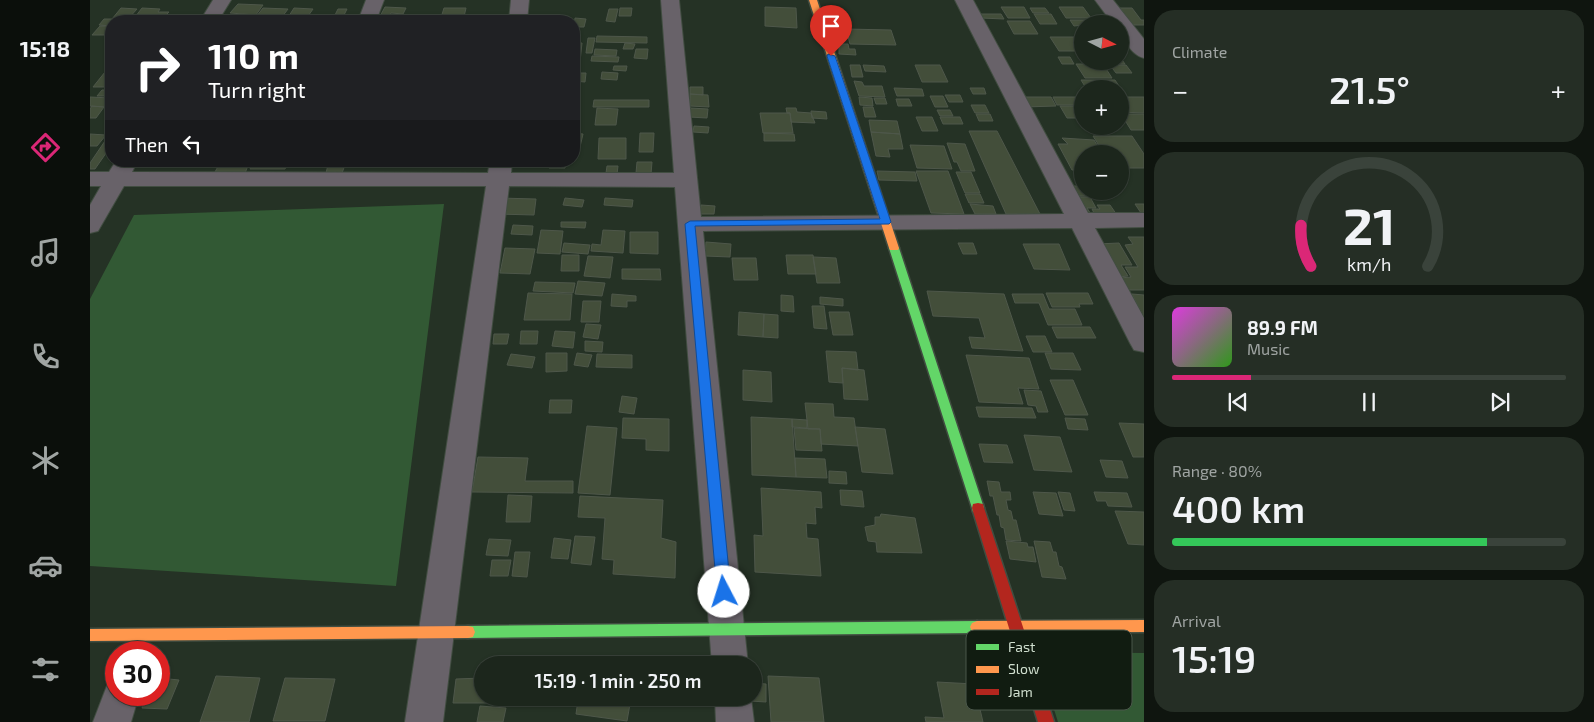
<!DOCTYPE html>
<html lang="en">
<head>
<meta charset="utf-8">
<style>
	body { margin:0; font-family:"Exo 2",sans-serif; background:#252e25; color:#f1f3f6; height:100vh; display:flex; flex-direction:column; font-size:19px; white-space:nowrap }
	* { box-sizing:border-box; margin:0 }
	p { font-size:16px; color:#a0a5a3 }
	.icon { flex:none; width:28px; height:28px; fill:none; stroke:currentColor; stroke-width:2; stroke-linecap:round; stroke-linejoin:round }
	.map { position:relative; flex:1; overflow:hidden }
	.panel { display:flex; flex-direction:column; gap:10px; padding:10px; background:#0f150f; width:450px }
	.panel>* { flex:none }
	.top-card { position:absolute; left:15px; top:15px; width:475px; height:152px; border-radius:20px; box-shadow:0 1px 4px #0004,0 0 0 1px #3a433b; background:#202124; color:#fff; overflow:hidden }
	.needle { width:32px; rotate:96deg }
	.controls { position:absolute; left:984px; top:15px; display:grid; gap:10px }
	.controls a { display:grid; place-items:center; width:55px; height:55px; border-radius:50%; background:#1c261c; box-shadow:0 1px 4px #0004,0 0 0 1px #3a433b; font-size:25px }
	.speed { position:absolute; left:15px; top:641px; display:flex; gap:10px; font-size:25px; font-weight:700; text-align:center }
	.speed>* { display:grid; place-content:center; width:65px; height:65px; border-radius:50%; background:#1c261c; box-shadow:0 1px 4px #0004,0 0 0 1px #3a433b; line-height:1 }
	.speed .limit { border:8px solid #d22; background:#fff; color:#111 }
	.pin { position:absolute; display:grid; place-items:center; width:42px; height:42px; color:#fff; margin:-51px -21px; border-radius:50% 50% 50% 0; rotate:-45deg; box-shadow:0 0 5px #0007 }
	.pin .icon { rotate:45deg }
	.me { position:absolute; width:55px; margin:-28px; rotate:355deg; stroke-linejoin:round; filter:drop-shadow(0 0 4px #0008) }
	.turn { display:flex; align-items:center; gap:18px; height:105px; padding:0 20px; font-size:22px }
	.turn .icon { width:65px; height:65px; stroke-width:2.5 }
	.turn b { display:block; font-size:35px; line-height:42px }
	.then { display:flex; align-items:center; height:48px; padding:0 20px; background:#0003; gap:10px; font-size:19px }
	.big { font-size:38px; font-weight:600; line-height:1.1 }
	.panel .card { flex:1; display:flex; flex-direction:column; justify-content:center; gap:8px; min-width:0; padding:0 18px; border-radius:20px; background:#252e25 }
	.panel .dial { align-items:center; gap:0 }
	.dial svg { height:130px; overflow:visible; fill:none; stroke:#3a433b; stroke-width:7; stroke-linecap:round; text-anchor:middle }
	.dial text { fill:#f1f3f6; stroke:none }
	.song { display:flex; align-items:center; gap:15px }
	.cover { width:60px; height:60px; border-radius:8px; background:linear-gradient(135deg,hsl(300 70% 55%),hsl(110 70% 35%)) }
	.played { height:5px; border-radius:2px; background:linear-gradient(90deg,#db2777 20%,#3a433b 20%) }
	.keys { display:flex; justify-content:space-around; direction:ltr }
	.heat { display:flex; justify-content:space-between; align-items:center; font-size:28px; direction:ltr }
	.charge { height:8px; border-radius:4px; background:linear-gradient(90deg,#34c759 80%,#3a433b 0) }
	.trip { position:absolute; left:384px; top:656px; width:288px; height:50px; border-radius:25px; background:#1c261c; box-shadow:0 1px 4px #0004,0 0 0 1px #3a433b; font-weight:600; line-height:50px; text-align:center }
	main { display:flex; flex:1; min-height:0 }
	.menu { display:flex; flex-direction:column; width:90px; justify-content:space-around; align-items:center; background:#0b0f0b; color:#a0a5a3 }
	.menu .icon { width:35px; height:35px }
	.menu .selected { color:#db2777 }
	.menu b { font-size:22px; color:#f1f3f6 }
	.map>svg:first-child { display:block }
</style>
</head>
<body>
<main>
<nav class="menu">
<b>15:18</b>
<svg class="icon selected" aria-label="directions" viewBox="0 0 24 24"><path d="M12 3l9 9-9 9-9-9zM9 14v-3h6M13 9l2 2-2 2"/></svg>
<svg class="icon" aria-label="music" viewBox="0 0 24 24"><path d="M9 18V5l10-2v13"/><circle cx="6" cy="18" r="3"/><circle cx="16" cy="16" r="3"/></svg>
<svg class="icon" aria-label="phone" viewBox="0 0 24 24"><path d="M5 4h4l2 5-3 2q2 4 5 5l2-3 5 2v4C11 20 4 13 5 4z"/></svg>
<svg class="icon" aria-label="climate" viewBox="0 0 24 24"><path d="M12 3v18M4 7l16 10M4 17L20 7"/></svg>
<svg class="icon" aria-label="car" viewBox="0 0 24 24"><path d="M5 17H2v-5l4-1 3-4h7l3 4 3 1v5h-3M9 17h6M6 11h13"/><circle cx="7" cy="17" r="2"/><circle cx="17" cy="17" r="2"/></svg>
<svg class="icon" aria-label="filters" viewBox="0 0 24 24"><path d="M4 7h16M4 17h16"/><circle cx="9" cy="7" r="2"/><circle cx="15" cy="17" r="2"/></svg>
</nav>
<div class="map">
<svg width="1054" height="722" viewBox="0 0 1054 722">
	<rect width="100%" height="100%" fill="#253225"/>
	<path fill="#325934" d="M354,204L306,586L0,566V299L44,215Z
		M946,652L1054,653V722H968Z"/>
	<path fill="#434e3a" stroke="#4e574a" d="M148,4L173,5L166,15L140,13Z
		M295,7L316,8L313,14L301,13L298,18H289Z
		M675,7L706,8L707,28L675,26Z
		M911,7H934L940,18H918Z
		M969,7H993L1001,18H976Z
		M31,8L47,9L38,19H22Z
		M52,8L70,9L68,12H79L76,15H66L62,21H42Z
		M173,8L198,9L189,21H163Z
		M204,8L223,9L216,19H197Z
		M354,8H376L373,21H350Z
		M530,8H542L541,16H529Z
		M940,8H955L959,13H943Z
		M1030,8H1042L1051,20H1054V25H1043Z
		M248,9H257L251,21H242Z
		M519,9H528L525,22L516,21Z
		M889,14H911L914,19L891,18Z
		M944,14H961L967,24H950Z
		M485,18L496,19L494,27H484Z
		M14,19H26L21,21V26L9,25Z
		M980,20H1002L1005,24L984,26Z
		M917,21H940L948,34H924Z
		M10,26H21L14,35H2Z
		M756,29L801,30L806,45L760,44Z
		M507,36L557,37V43L506,42Z
		M960,37H992V51H969Z
		M498,38H505L502,53H496Z
		M484,43H492L490,62H484Z
		M535,43L545,44L543,49H533Z
		M749,44H758L759,49H765L766,55L749,54Z
		M505,49L527,50L526,56L504,55Z
		M546,49H558L557,59L544,58Z
		M502,56L529,57L528,62L501,61Z
		M968,57H980L984,64H972Z
		M1030,57L1035,64H1011L1009,61H1030Z
		M986,64H1013L1022,78H995Z
		M760,65H770L773,77H762Z
		M773,65L794,66L796,72L775,71Z
		M825,65H850L858,82H832Z
		M1020,65H1036L1042,73H1026Z
		M524,66H537L536,71L523,70Z
		M19,67H21V87H3Z
		M512,72L528,73L527,80L511,79Z
		M484,73H496L495,82L484,81Z
		M991,80H1025L1031,89L996,88Z
		M764,81L772,82L774,86H792L795,97L769,96Z
		M600,87H613V95L600,94Z
		M804,88L832,89L834,96H807Z
		M880,88H894L896,94H883Z
		M12,90H21V96H7Z
		M600,94L618,95L619,107L600,106Z
		M855,95H870L873,102H859Z
		M840,96H853L858,107H845Z
		M0,97L21,98L14,107L0,106Z
		M769,97L782,98L783,106L770,105Z
		M929,97H961L966,106L934,107Z
		M963,97H992V105H967Z
		M1030,97H1054V113L1030,112Z
		M784,98H795L797,104H786Z
		M806,99H819L822,106H808Z
		M504,100H559V107H503Z
		M881,105H895L899,113H885Z
		M2,106L14,107L6,118H0V109Z
		M970,106H992V118H977Z
		M773,107H783L786,117H775Z
		M507,108L528,109L526,125H505Z
		M600,108L618,109L617,118L599,117Z
		M696,108H706L707,112L721,113L725,123L701,122L700,113H697Z
		M847,110H860L863,116H850Z
		M721,111L736,112L737,119L722,118Z
		M670,113H700L703,133H673Z
		M886,114H900L903,121H889Z
		M1031,114H1054V130H1041Z
		M484,117H490L488,129H484Z
		M826,117H842L848,131H832Z
		M850,117H870L873,124H853Z
		M779,120L807,121L810,134L781,132Z
		M604,126L619,127L618,133L603,132Z
		M879,131H907L950,214H916Z
		M781,132L810,134L813,149H798L800,157L786,156Z
		M484,133L493,134L490,147L484,146Z
		M550,133H564L563,152H549Z
		M674,133L704,134L705,141H674Z
		M0,134L16,135L7,146H0Z
		M1003,136H1042L1054,154V168H1037L1030,157V154L1013,152Z
		M17,138L21,139V146L5,169H0V163Z
		M509,138H536V159H508Z
		M972,138L1004,140L1012,153L1022,154H992V170H982L968,144H978Z
		M857,143L875,144L885,171H871L867,162H864Z
		M820,145L854,146L862,169L827,168Z
		M61,161H114L112,164H60Z
		M131,161H160L155,173L125,172Z
		M164,161H199L195,169H160Z
		M460,161H476L475,168H459Z
		M547,162H562L561,174L546,173Z
		M238,165H255L252,173H236Z
		M517,166H528L527,174L516,173Z
		M787,171L825,172L827,181L789,180Z
		M826,171H858L874,214L841,213Z
		M866,172H881L890,193H875Z
		M978,186H992V191H995L998,196H984Z
		M875,194H890L894,203H879Z
		M983,197H1000L1006,208H997L1002,216H993Z
		M409,198L446,199L444,215L406,214Z
		M475,198L494,200L492,207L473,205Z
		M515,198L543,200L542,207L514,205Z
		M880,204L903,206L906,214H885Z
		M1045,204H1054V213H1051Z
		M611,205L625,206L624,214H610Z
		M1007,205H1020L1027,215H1005L1002,209H1010Z
		M471,222H496L495,228L471,227Z
		M423,225L443,226L442,235L421,234Z
		M451,230L473,231L470,254L447,253Z
		M513,230L535,231L533,253L501,251L502,244L511,245Z
		M540,232H568V254L540,253Z
		M1038,237H1054V290H1037L1030,278L1041,277L1035,267H1048L1035,245L1043,244Z
		M616,242L641,244L640,257L615,256Z
		M474,243L500,245L498,254L472,252Z
		M868,243H883L887,254H873Z
		M1029,243L1042,265H1031L1038,276L1027,277L1007,244Z
		M933,244H969L980,270L944,269Z
		M415,248L445,249L440,274L410,273Z
		M472,255H489V271H471Z
		M696,255H723L726,274H698Z
		M498,256L523,257L520,278L494,276Z
		M723,257L746,258L750,283H727Z
		M642,258H666L668,280H644Z
		M532,269H570L571,280L532,279Z
		M488,281L515,283L512,296L485,294Z
		M445,282L485,283L483,293L443,291Z
		M837,291L914,294L933,351L882,348L879,337L895,338L889,318L843,316Z
		M438,293L482,294L480,320H434Z
		M956,293H998L1003,304H989L990,307H962Z
		M522,294L546,296V301H537V307L521,306Z
		M922,294H953L959,309H985L992,325H958L949,303H925Z
		M1042,294L1054,295V318Z
		M691,295L703,296L704,312L691,311Z
		M730,297L753,299V306L730,304Z
		M493,301H511L509,322H491Z
		M722,306H734L737,329L724,328Z
		M649,312L674,314L673,337L648,335Z
		M739,312H759L763,335H743Z
		M674,314L688,315V338L673,337Z
		M496,324L511,325L508,339L493,337Z
		M962,327H1000L1006,338H967Z
		M431,331H448L447,344H430Z
		M465,331L485,332L483,348L462,346Z
		M404,334H419L417,344H403Z
		M936,336H955L962,352H943Z
		M495,341L513,342L512,352L495,351Z
		M736,351L766,352L768,370L752,368L753,383L739,382Z
		M456,353H477V371L456,372Z
		M487,353L502,355L498,367L484,365Z
		M955,353H983L991,370L961,369Z
		M421,354L445,357L442,368L417,365Z
		M507,354L542,355V368L506,367Z
		M876,355L939,358L949,389L928,388L933,404L889,402Z
		M752,368L774,370L778,400L754,399Z
		M653,370L681,372L682,402L653,400Z
		M960,380H983L998,415H975Z
		M934,390L951,391L958,412H948L946,406L938,405Z
		M532,396L547,398L544,414L529,412Z
		M460,400H482L481,413H459Z
		M715,403L743,404L744,417L764,418L768,446L731,444L730,429H718Z
		M886,407L942,408L946,418L889,417Z
		M661,417L702,419L706,477L662,475Z
		M533,418L579,419V451L556,450V439L532,438Z
		M975,418L995,419L998,430L978,429Z
		M702,419L717,420V428L702,427Z
		M1029,423L1054,424V457H1043Z
		M497,426L527,428L520,495L488,493Z
		M765,427L795,429L803,474L772,472Z
		M704,428L730,429L732,451L706,450Z
		M934,435L970,437L982,472L944,470Z
		M889,444L917,445L923,463L894,462Z
		M388,457L438,458L435,481H483V493L382,492Z
		M705,458L735,459L737,478L706,477Z
		M1010,460L1032,461L1038,478L1016,477Z
		M739,471L756,472L757,484L739,483Z
		M897,481L909,482L911,492H920L921,500H916L918,510L921,511L923,520H926L931,541L916,540L914,528L911,527L909,515H907L903,496H900Z
		M671,488L731,492L732,508L725,507L726,524L716,523L717,538L728,539L731,576L665,572L664,535L673,536Z
		M750,490L772,491L774,507L751,505Z
		M943,492L966,493L973,516L949,514Z
		M968,492L980,493L985,511L974,510Z
		M1004,492L1037,493L1042,507L1018,506L1016,501H1007Z
		M418,495L442,496L440,522H416Z
		M490,496L573,500L571,538L586,542L585,578L523,574L524,560L512,559L515,518L488,517Z
		M1025,511L1054,512V545L1038,544Z
		M791,514L825,518L832,553L787,552L786,542L778,541L775,527L785,525V517H790Z
		M485,536L505,537L501,565L481,563Z
		M464,538L481,540L478,559L461,558Z
		M399,539L421,540L418,556L396,555Z
		M916,541L937,543L938,547H943L946,562L920,559Z
		M944,541L960,542L963,552H966L969,566L972,567L976,579L952,577Z
		M425,552H440L437,577L422,576Z
		M402,560H421L418,576H400Z
		M126,676L170,678L159,722H110Z
		M678,676L729,678L734,722H681Z
		M69,678L89,680L77,709L52,708L57,695H69Z
		M195,678L245,679L235,721H183Z
		M392,678V698H412V703H363L366,679Z
		M847,682L884,684L893,722H836L835,717L854,718Z
		M662,683L676,684V702L660,701L661,698H662Z
		M484,698H536L535,703L540,704L537,721L486,714L488,700Z
		M390,706L416,708L413,722H387Z"/>
	<g fill="none" stroke-linecap="round" stroke-linejoin="round">
		<g stroke="#414d41" stroke-width="2">
			<path id="street" d="M123,0H141L128,21H110Z
				M276,0H294L286,21H268Z
				M421,0H439L437,21H419Z
				M571,0H589L611,217L974,214L865,0H883L998,213H1054V227L1005,228L1054,318V352L1044,350L1040,343L982,228L613,231L658,665H622L585,187L419,186L353,722H315L396,186H34L8,231L0,233V205L11,186H0V172H19L26,161H42L45,166L42,172L398,173L400,161H422L421,173H584Z
				M1005,0H1023L1054,39V58C1041,55 1030,36 1030,24H1023Z
				M26,680V695H49L41,722H3L18,683Z
				M625,698H661L664,722H626Z"/>
		</g>
		<g stroke="#414d41" stroke-width="3">
			<path id="fast" d="M804,245L809,248L894,508L893,512L888,513L883,512L882,508L799,248Z
				M887,621L892,623L894,627L892,631L887,633L378,638L373,637L371,632L373,627L378,626Z"/>
		</g>
		<g stroke="#414d41" stroke-width="3">
			<path id="slow" d="M719,0H727L809,248L808,250H800L799,248Z
				M1054,620V632L887,633L882,631L880,627L882,623L887,621Z
				M378,626L383,627L385,632L383,637L378,638L0,641V629Z"/>
		</g>
		<g stroke="#414d41" stroke-width="3">
			<path id="jam" d="M888,503L893,504L894,508L964,722H948L882,508L883,504Z"/>
		</g>
		<use href="#street" fill="#686269" fill-rule="evenodd"/>
		<use href="#fast" fill="#63d668" fill-rule="evenodd"/>
		<use href="#slow" fill="#ff974d" fill-rule="evenodd"/>
		<use href="#jam" fill="#b3261e" fill-rule="evenodd"/>
	</g>
	<path fill="#1a73e8" stroke="#114b97" d="M738,54L745,56L801,222L799,224L605,226L641,592L639,596L634,598L629,596L627,592L595,224L600,221L790,219L737,56Z"/>
	<rect x="876" y="630" width="166" height="80" rx="8" fill="#111c11" stroke="#4a564a" stroke-width="1"/>
	<rect x="886" y="644" width="23" height="6" fill="#63d668"/>
	<rect x="886" y="666" width="23" height="7" fill="#ff974d"/>
	<rect x="886" y="689" width="23" height="6" fill="#b3261e"/>
	<g font-size="14" fill="#d0dfcf">
		<text x="918" y="652">Fast</text>
		<text x="918" y="674">Slow</text>
		<text x="918" y="697">Jam</text>
	</g>
</svg>
<div class="controls">
<a><svg class="needle" viewBox="-14 -14 28 28"><path d="M0-13l5 13h-10z" fill="#e53935"/><path d="M0 13l5-13h-10z" fill="#a0a5a3"/></svg></a>
<a>+</a>
<a>−</a>
</div>
<div class="speed"><div class="limit">30</div></div>
<div class="pin" style="left:741px;top:56px;background:#d93025"><svg class="icon" aria-label="arrive" viewBox="0 0 24 24"><path d="M6 21V4h12l-3 4 3 4H6"/></svg></div>
<svg class="me" style="left:634px;top:592px" viewBox="-20 -20 40 40"><circle r="19" fill="#fff"/><path d="M0-13L10 11 0 6-10 11z" fill="#1a73e8"/></svg>
<div class="trip">15:19 · 1 min · 250 m</div>
<div class="top-card">
<div class="turn"><svg class="icon" aria-label="right" viewBox="0 0 24 24"><path d="M7 20v-9h11M14 6l5 5-5 5"/></svg><div><b>110 m</b>Turn right</div></div>
<div class="then">Then<svg class="icon" aria-label="left" viewBox="0 0 24 24"><path d="M17 20v-9H6M10 6l-5 5 5 5"/></svg></div>
</div>
</div>
<section class="panel">
<div class="card"><p>Climate</p>
<div class="heat"><a>−</a><b class="big">21.5°</b><a>+</a></div>
</div>
<div class="card dial"><svg viewBox="0 0 100 80">
<path d="M14 69A42 42 0 1 1 86 69"/>
<path d="M14 69A42 42 0 0 1 8 44" stroke="#db2777"/>
<text x="50" y="56" font-size="32" font-weight="700">21</text>
<text x="50" y="72" font-size="11">km/h</text>
</svg></div>
<div class="card">
<div class="song"><i class="cover"></i><div><b>89.9 FM</b><p>Music</p></div></div>
<div class="played"></div>
<div class="keys"><svg class="icon" aria-label="previous" viewBox="0 0 24 24"><path d="M18 5L8 12l10 7zM5 5v14"/></svg><svg class="icon" aria-label="pause" viewBox="0 0 24 24"><path d="M8 5v14M16 5v14"/></svg><svg class="icon" aria-label="next" viewBox="0 0 24 24"><path d="M6 5l10 7-10 7zM19 5v14"/></svg></div>
</div>
<div class="card"><p>Range · 80%</p><b class="big">400 km</b><div class="charge"></div></div>
<div class="card"><p>Arrival</p><b class="big">15:19</b></div>
</section>
</main>
</body>
</html>
